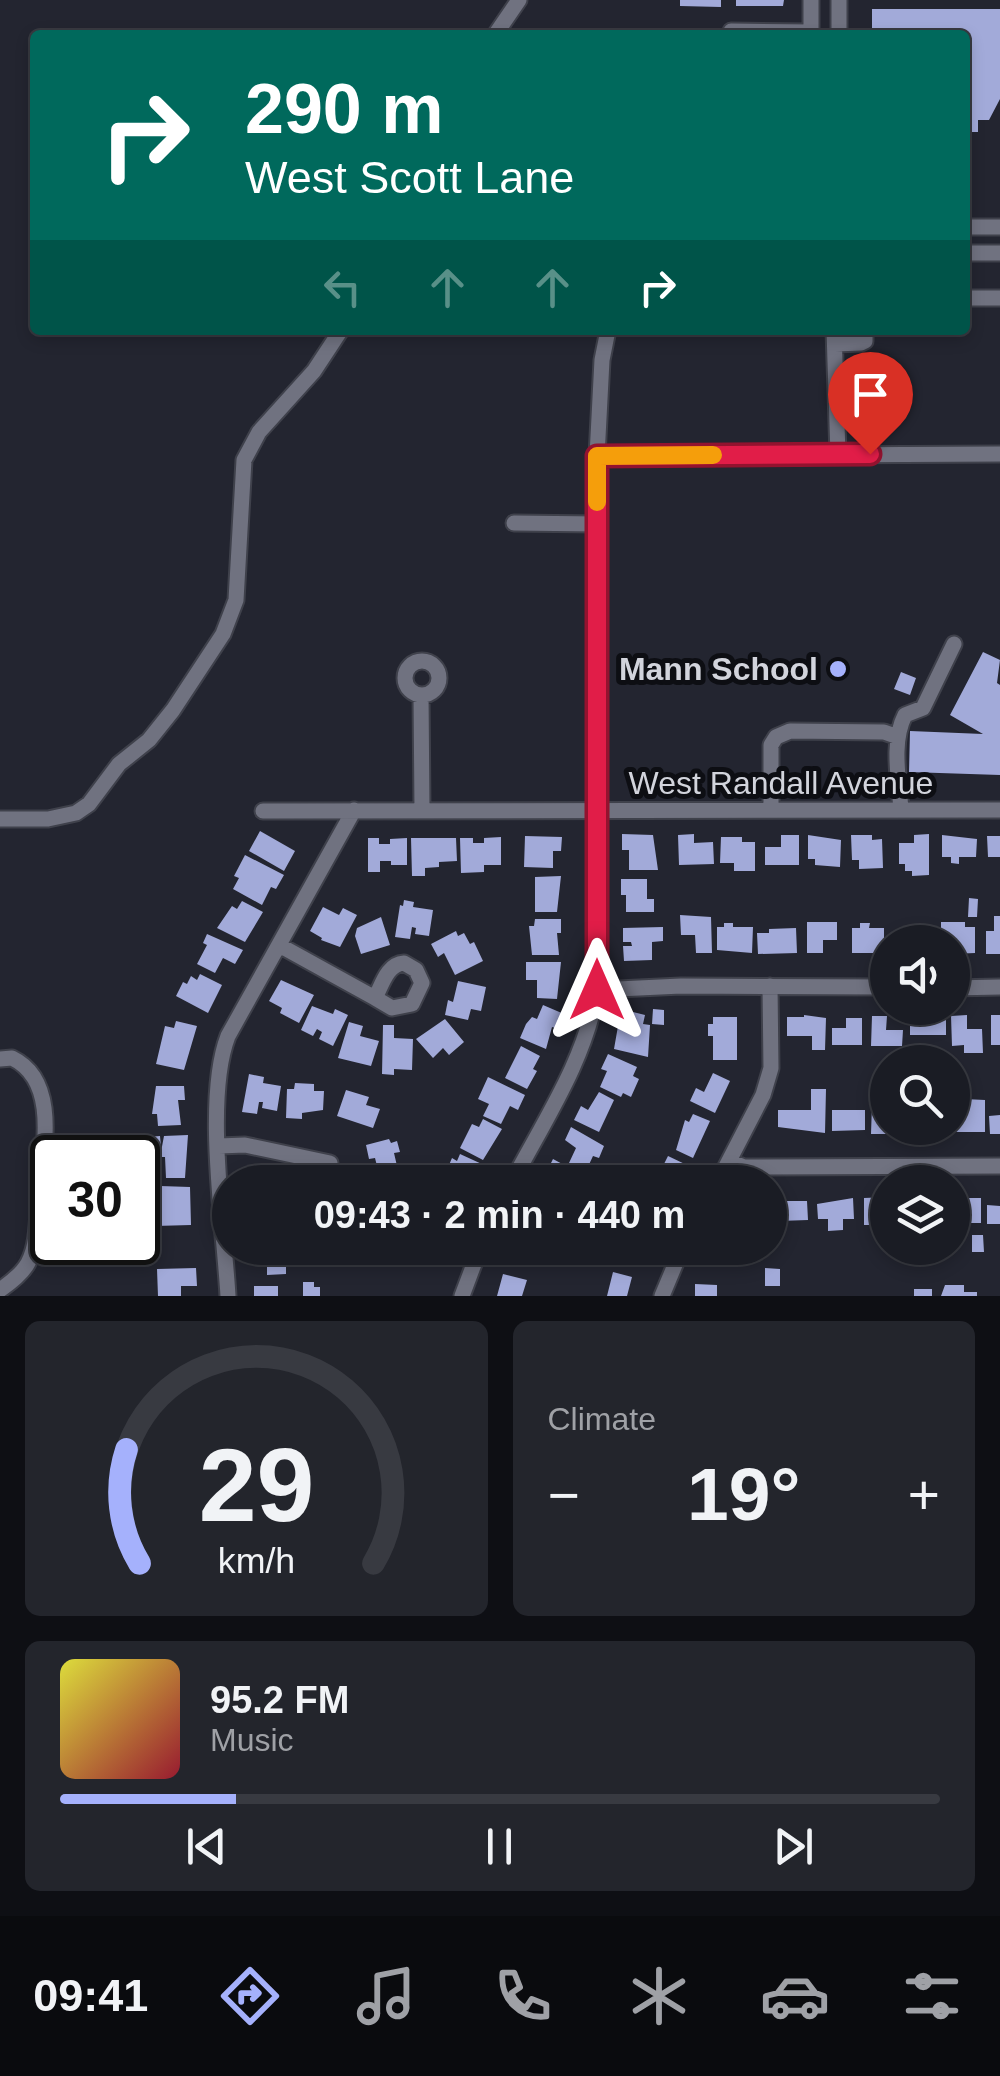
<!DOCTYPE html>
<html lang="en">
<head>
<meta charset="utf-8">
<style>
	body { margin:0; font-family:Arial,sans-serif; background:#23252c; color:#f1f3f6; height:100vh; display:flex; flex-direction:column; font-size:38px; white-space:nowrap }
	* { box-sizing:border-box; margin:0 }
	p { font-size:32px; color:#9fa1a6 }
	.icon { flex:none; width:55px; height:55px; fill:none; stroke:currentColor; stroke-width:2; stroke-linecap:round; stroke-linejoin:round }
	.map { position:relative; height:1296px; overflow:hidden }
	.details { display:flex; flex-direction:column; gap:25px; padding:25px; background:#0e0f14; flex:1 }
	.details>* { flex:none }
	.guide { position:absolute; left:30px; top:30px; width:940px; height:305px; border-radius:10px; box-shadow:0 5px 15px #0003,0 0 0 2px #383a41; background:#00695c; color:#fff; overflow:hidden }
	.tools { position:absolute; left:870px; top:925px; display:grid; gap:20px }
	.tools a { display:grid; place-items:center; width:100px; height:100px; border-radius:50%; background:#1a1c24; box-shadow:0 5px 15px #0003,0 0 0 2px #383a41; font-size:50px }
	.speed { position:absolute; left:30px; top:1135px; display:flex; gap:20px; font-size:50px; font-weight:700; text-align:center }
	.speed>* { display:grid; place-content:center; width:130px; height:130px; border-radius:50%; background:#1a1c24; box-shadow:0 5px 15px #0003,0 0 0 2px #383a41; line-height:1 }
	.speed .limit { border:5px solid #111; border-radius:15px; background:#fff; color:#111 }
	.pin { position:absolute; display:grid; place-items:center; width:85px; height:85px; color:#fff; margin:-102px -42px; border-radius:50% 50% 50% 0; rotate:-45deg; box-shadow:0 0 10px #0007 }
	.pin .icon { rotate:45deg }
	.me { position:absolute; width:110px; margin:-55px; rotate:0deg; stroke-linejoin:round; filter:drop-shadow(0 0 8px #0008) }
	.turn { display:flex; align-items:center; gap:35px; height:210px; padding:0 50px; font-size:45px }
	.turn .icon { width:130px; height:130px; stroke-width:2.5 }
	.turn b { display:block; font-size:70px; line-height:85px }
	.lanes { display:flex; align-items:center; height:95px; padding:0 50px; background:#0003; justify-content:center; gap:50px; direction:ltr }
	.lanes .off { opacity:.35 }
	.big { font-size:75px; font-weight:600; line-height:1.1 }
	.details .card { flex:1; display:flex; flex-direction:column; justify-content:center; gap:15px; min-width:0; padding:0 35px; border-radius:15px; background:#23252c }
	.details .dial { align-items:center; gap:0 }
	.dial svg { height:260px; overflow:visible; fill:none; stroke:#383a41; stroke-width:7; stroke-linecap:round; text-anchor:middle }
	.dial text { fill:#f1f3f6; stroke:none }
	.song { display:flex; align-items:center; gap:30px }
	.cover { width:120px; height:120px; border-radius:15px; background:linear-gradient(135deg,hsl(60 70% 55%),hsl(350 70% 35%)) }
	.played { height:10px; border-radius:5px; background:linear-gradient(90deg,#a5b1fc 20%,#383a41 20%) }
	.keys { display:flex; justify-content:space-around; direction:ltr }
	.heat { display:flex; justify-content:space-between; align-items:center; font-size:55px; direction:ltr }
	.details .tiles { flex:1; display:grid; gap:25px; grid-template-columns:1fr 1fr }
	.card:last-child { grid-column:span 2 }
	.trip { position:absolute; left:212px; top:1165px; width:575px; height:100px; border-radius:50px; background:#1a1c24; box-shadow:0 5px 15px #0003,0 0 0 2px #383a41; font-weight:600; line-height:100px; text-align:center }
	.tabs { display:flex; height:160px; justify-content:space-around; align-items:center; background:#0a0b0e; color:#9fa1a6 }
	.tabs .icon { width:70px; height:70px }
	.tabs .on { color:#a5b1fc }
	.tabs b { font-size:45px; color:#f1f3f6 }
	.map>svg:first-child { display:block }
</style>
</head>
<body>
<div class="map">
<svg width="1000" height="1296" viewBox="0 0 1000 1296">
	<rect width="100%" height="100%" fill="#232530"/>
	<path fill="#a2aad9" d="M680,0H721V7L680,6Z
		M736,0H784L783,6H736Z
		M872,9H1000V99L989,120H978V132H965V35H872Z
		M983,652L1000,660L997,683L1000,685V775L909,772L910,731L983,734L950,715Z
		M901,672L916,678L910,695L894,689Z
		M260,831L295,851L284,871L249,851Z
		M622,834L653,835L658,870H629V850H622Z
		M694,834V843L713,842L714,864L679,865L678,835Z
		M929,834V875L912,876V871H905V864H899V843H914V835Z
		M781,835H799V865H765V847H781Z
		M808,835L841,840L840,867L815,865V859H808Z
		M851,835H872V840L882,839L883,868L859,869V860H852Z
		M942,835L977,839L976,857H959V864L951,863V857H942Z
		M525,836L562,837L561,851H553V868L524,867Z
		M987,836H1000V857H988Z
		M501,837V865H484V872L461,873L460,838H473V843H484V838Z
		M721,837H742V842H755V871H734V863H720Z
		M368,838H379V844H390V839L407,838V865H391V861H380V872H368Z
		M411,838H456L457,861L439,862V867L425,868V876H412Z
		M245,855L284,875L276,889L271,887L262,905L233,889L239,878L234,876Z
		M561,876L557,912H535V877Z
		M621,879H647V899H654V912H626V895H621Z
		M969,898L978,899L977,917H968Z
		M404,900L414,902L413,907L433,910L429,936L415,934L416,928L412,927L410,939L395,937L400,905L403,906Z
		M242,901L263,912L245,942L217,928L232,906L237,909Z
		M323,907L339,915L343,908L357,915L340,947L321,940L322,938L310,931Z
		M680,915L711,917L712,953H696L695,935H681Z
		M994,916H1000V954H986V931H994Z
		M381,917L390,945L361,954L355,936L357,928Z
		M535,919H561V933H557L559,955H532L529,926H534Z
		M807,922H837V940H823V953H807Z
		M941,922H965V927H975V953L952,954V942H941Z
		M724,923H733V927H753L752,953L717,950V927H724Z
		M860,923H870L869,928H884V953H852V928H860Z
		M663,927V941L652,942V960L624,961L623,946H632L631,942H623V928Z
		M796,928L797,953L758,954L757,933H769V929Z
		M933,930V942H894V931Z
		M456,931L458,936L464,933L470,944L474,942L483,961L455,975L444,953L438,957L431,944Z
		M207,934L243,950L235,964L223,958L215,973L197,964L207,945L203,943Z
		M526,962H561L557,999L537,998V980H526Z
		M200,974L222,985L208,1013L176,996L183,982L187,984L191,976L197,980Z
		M281,980L314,995L299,1023L280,1013L282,1008L269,1001Z
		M458,981L486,987L481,1011L471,1009L468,1020L445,1015L448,1000L453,1002Z
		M543,1005L564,1014L558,1029L552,1027L546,1049L520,1038L526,1024L532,1017L537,1019Z
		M312,1006L333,1014L335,1009L348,1015L333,1046L319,1039L322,1032L317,1029L313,1036L301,1030Z
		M621,1009L645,1015L643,1024L650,1025L648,1057L614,1049Z
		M653,1009L664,1010V1025L652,1024Z
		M804,1015L826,1018L825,1050H812V1036H787V1017H804Z
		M919,1015L946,1018V1035H910V1018Z
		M967,1015V1029H982L983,1053H964V1045L952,1046L951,1016Z
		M991,1015H1000V1045H991Z
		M872,1016H887L886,1030H903L902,1046H871Z
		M713,1017H737V1060H713V1036H708V1024H713Z
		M846,1018H862V1045H832V1028H846Z
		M445,1019L464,1042L449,1055L443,1048L433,1058L416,1039Z
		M176,1021L197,1026L184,1070L156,1064L165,1026L174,1028Z
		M349,1022L363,1026L360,1036L379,1041L371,1066L338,1058Z
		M383,1025H394V1038L413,1039L412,1070L394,1069V1075L382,1074Z
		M521,1046L540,1056L533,1069L537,1071L527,1089L505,1078Z
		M608,1054L637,1067L633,1076L639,1079L631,1097L623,1093L621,1097L600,1087L607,1071L601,1069Z
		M713,1073L730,1081L715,1113L690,1101L696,1088L704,1092Z
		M249,1074L264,1077L263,1083L281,1086L277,1111L262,1108L263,1102H259L257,1114L242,1112Z
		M488,1077L525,1095L518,1110L510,1106L501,1124L483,1116L489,1104L478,1099Z
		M295,1083L314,1084V1091H324L323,1110L302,1113V1119L286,1118L287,1089H294Z
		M156,1086H184L185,1100H178L181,1125L158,1126L157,1114H152Z
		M811,1089H826L825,1133L778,1127V1110H811Z
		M346,1090L369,1097L366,1105L380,1109L373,1128L337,1116Z
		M599,1092L614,1100L599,1132L574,1120L581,1106L588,1110Z
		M964,1099L985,1100V1132H951L952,1111H964Z
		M872,1104L888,1105L889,1134H871Z
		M832,1110H865V1130L832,1131Z
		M693,1114L710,1121L693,1158L676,1150L685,1120L689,1122Z
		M1000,1115V1134H990L989,1116Z
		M483,1119L502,1129L483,1160L460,1148L472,1124L479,1127Z
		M571,1127L604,1146L599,1158L593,1156L586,1171L569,1163L576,1148L565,1140Z
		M188,1135L185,1178H166L165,1157H160L164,1136Z
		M160,1136L161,1147H148V1137Z
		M389,1139L391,1143L397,1141L400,1152L394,1153L400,1179L381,1182L375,1158L369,1159L366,1145Z
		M460,1154L484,1165L478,1178L473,1176L470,1182H446L453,1168L449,1165L452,1158L457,1161Z
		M668,1156L689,1166L681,1182H655Z
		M553,1159L579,1173L574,1182H549L553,1176L546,1173Z
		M160,1186L190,1187L191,1225L155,1226L152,1210H162Z
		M888,1197V1225H864V1198Z
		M853,1198L854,1219H843V1230L828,1231V1219H818L817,1204Z
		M952,1198H981V1223H952Z
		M778,1201H807L808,1220L779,1221Z
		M987,1205L1000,1206V1224H987Z
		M972,1235H983L984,1252H972Z
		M267,1262H286V1274L267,1275Z
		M196,1268L197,1286H181V1296H158L157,1269Z
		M765,1268L780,1269V1286H765Z
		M613,1272L632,1277L627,1296H607Z
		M503,1274L527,1280L522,1296H497Z
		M303,1282H314V1287H320V1296H303Z
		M695,1284L717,1285V1296H695Z
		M945,1285H964V1292H977V1296H941Z
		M254,1286H278V1296H254Z
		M914,1289H932V1296H914Z"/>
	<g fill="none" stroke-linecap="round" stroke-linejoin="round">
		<g stroke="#3f414b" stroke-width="19">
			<path id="minor" d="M495,35L519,0
				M731,35V31L811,32V0
				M839,35V0
				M965,227H1000
				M965,253H1000
				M965,298H1000
				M834,330L838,455
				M835,344L861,343L865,341V330
				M597,456L1000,454
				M514,523L597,524
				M405 678a17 17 0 1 1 34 0a17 17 0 1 1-34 0Z
				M421,695L422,809
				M771,810V745L776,737L790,731L884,732L898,737
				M901,810C899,780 891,742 905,715L923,708L954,644
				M263,811L1000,810
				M0,819H48L76,813L89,804L119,764L149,740L173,710L223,634L236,600L244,460L259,432L314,371L341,330
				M279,945L375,998
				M404,963L416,970L422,983L412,1004L392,1008L375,998C382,985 387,964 404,963Z
				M952,988L1000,987
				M597,990L681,986L888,987
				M0,1059L12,1058C60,1081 43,1152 39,1194C37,1215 39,1243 28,1263C22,1274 10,1283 0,1290
				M219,1146L245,1145L330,1163
				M729,1161L744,1167L1000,1166
				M512,1182C544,1121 586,1059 597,990V456L602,360L608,330
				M718,1182L763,1095L771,1068L770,986
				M228,1296C224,1226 204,1098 228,1036L354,810
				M462,1296L480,1248
				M662,1296L682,1248"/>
		</g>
		<use href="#minor" stroke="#707280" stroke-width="15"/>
	</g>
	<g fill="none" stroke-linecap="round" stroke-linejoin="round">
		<g stroke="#92132f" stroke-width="25">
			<path id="route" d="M597,990V456L870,454"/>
		</g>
		<use href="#route" stroke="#e11d48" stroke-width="18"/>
		<path stroke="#f59e0b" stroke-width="18" d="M597,502V456L713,455"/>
	</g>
	<circle fill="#a5b1fc" stroke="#0d0e13" stroke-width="4" cx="838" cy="669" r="10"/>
	<g text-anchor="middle" stroke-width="10" stroke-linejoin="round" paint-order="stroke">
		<g font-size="32" font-weight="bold" fill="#d2d4dc" stroke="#0d0e13" text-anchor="end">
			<text x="818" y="680">Mann School</text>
		</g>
		<g font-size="32" fill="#d2d4dc" stroke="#0d0e13">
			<text x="781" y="794">West Randall Avenue</text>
		</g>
	</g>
</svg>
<div class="tools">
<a><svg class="icon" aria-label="sound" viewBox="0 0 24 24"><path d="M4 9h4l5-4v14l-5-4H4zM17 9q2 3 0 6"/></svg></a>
<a><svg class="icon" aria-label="search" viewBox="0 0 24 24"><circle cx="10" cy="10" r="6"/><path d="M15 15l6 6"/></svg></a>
<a><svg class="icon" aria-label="layers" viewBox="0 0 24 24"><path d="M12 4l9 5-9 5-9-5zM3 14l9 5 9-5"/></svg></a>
</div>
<div class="speed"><div class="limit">30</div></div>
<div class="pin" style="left:870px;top:454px;background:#d93025"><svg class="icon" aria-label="arrive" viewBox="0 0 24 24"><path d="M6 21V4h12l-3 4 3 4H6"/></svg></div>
<svg class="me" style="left:597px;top:990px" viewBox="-20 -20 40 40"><path d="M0-17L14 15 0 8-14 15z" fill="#e11d48" stroke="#fff" stroke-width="4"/></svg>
<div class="trip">09:43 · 2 min · 440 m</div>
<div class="guide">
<div class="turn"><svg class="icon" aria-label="right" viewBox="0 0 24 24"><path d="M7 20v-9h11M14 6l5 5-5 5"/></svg><div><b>290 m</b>West Scott Lane</div></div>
<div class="lanes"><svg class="icon off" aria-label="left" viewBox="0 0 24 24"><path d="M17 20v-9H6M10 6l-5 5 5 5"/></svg><svg class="icon off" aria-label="ahead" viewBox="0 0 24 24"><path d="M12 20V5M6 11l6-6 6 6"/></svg><svg class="icon off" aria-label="ahead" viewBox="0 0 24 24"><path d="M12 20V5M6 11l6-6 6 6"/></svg><svg class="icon" aria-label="right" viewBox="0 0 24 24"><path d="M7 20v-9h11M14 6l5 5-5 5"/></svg></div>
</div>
</div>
<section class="details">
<div class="tiles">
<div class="card dial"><svg viewBox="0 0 100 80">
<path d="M14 69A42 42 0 1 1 86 69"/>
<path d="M14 69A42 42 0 0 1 10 34" stroke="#a5b1fc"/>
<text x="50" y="56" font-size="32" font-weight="700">29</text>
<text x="50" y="72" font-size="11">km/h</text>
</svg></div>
<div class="card"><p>Climate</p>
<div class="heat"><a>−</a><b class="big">19°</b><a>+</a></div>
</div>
<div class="card">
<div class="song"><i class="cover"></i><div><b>95.2 FM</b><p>Music</p></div></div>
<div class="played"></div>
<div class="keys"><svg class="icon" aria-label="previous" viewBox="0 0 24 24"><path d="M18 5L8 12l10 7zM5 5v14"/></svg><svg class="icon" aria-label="pause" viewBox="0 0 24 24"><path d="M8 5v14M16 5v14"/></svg><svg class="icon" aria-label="next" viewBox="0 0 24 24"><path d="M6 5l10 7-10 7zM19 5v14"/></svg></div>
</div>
</div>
</section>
<nav class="tabs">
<b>09:41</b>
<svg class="icon on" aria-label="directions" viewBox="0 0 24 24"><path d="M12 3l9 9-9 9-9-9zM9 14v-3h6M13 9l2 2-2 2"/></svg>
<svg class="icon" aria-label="music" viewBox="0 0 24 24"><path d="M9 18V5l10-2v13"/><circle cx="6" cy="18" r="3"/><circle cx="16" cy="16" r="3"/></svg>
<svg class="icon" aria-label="phone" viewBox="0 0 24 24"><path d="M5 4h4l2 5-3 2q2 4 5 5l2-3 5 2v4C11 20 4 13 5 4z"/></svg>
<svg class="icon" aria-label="climate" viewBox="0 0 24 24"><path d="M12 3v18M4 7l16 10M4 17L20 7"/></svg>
<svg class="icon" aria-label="car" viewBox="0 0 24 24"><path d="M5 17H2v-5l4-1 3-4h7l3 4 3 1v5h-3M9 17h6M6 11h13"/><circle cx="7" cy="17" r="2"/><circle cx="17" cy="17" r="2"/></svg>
<svg class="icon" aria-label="filters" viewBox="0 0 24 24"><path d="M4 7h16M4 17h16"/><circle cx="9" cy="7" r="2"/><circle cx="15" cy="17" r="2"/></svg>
</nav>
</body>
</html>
